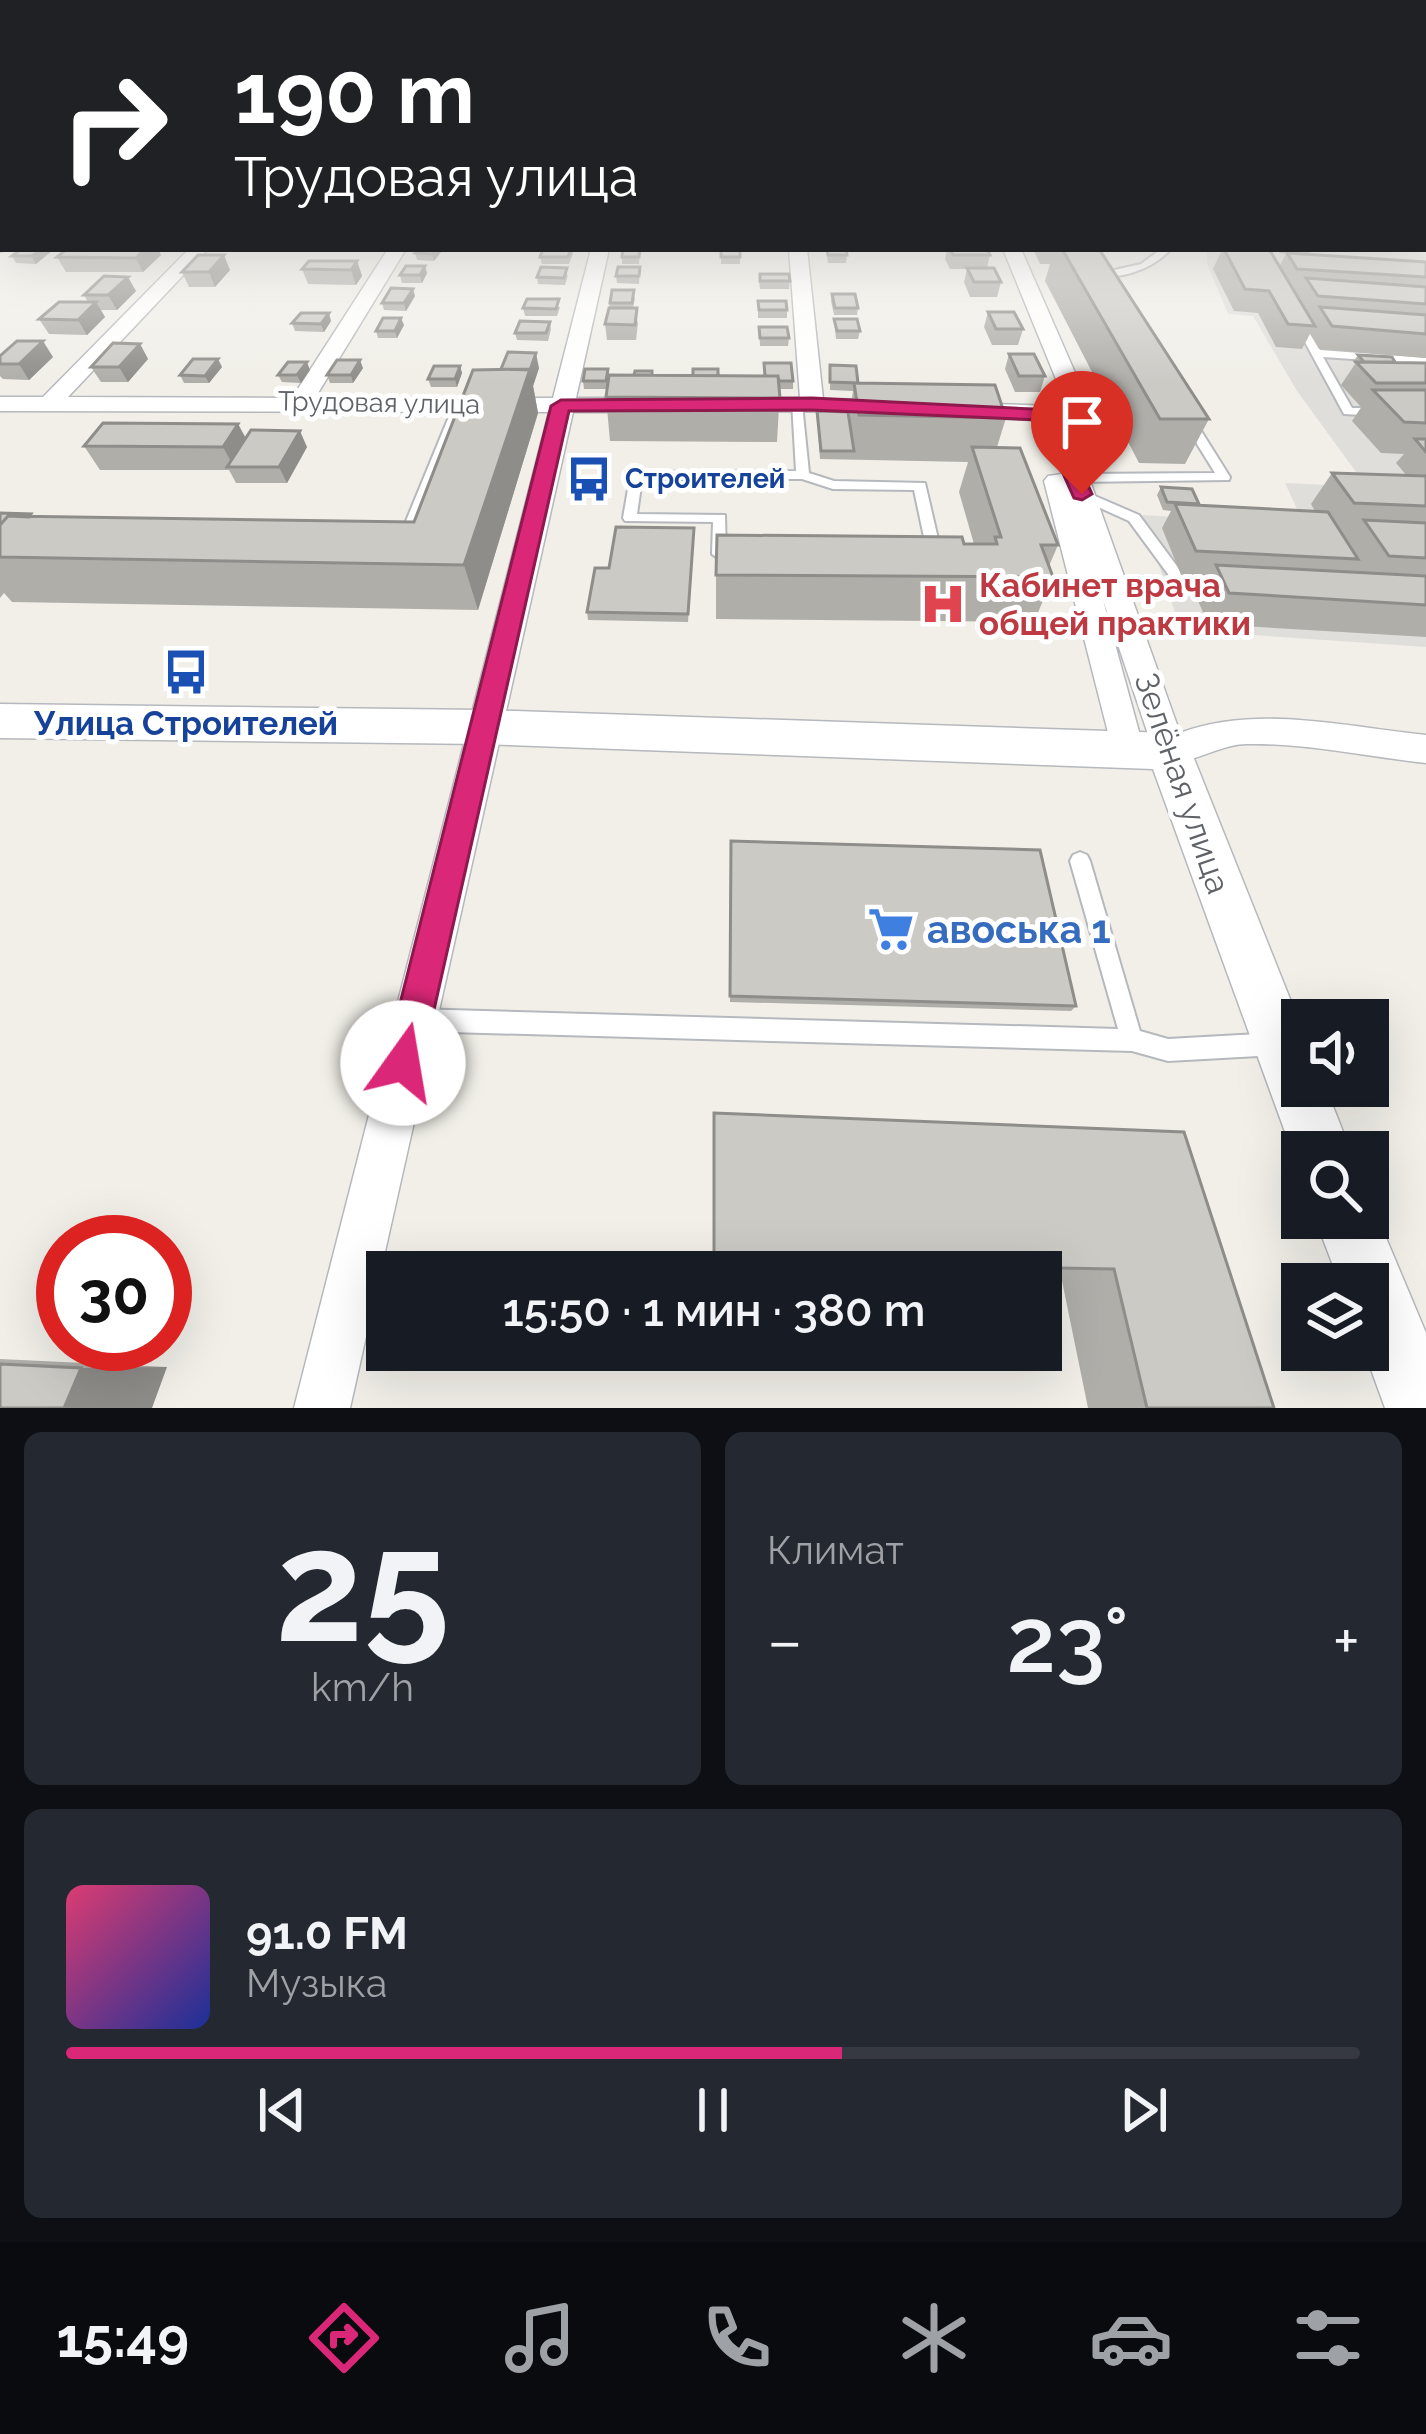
<!DOCTYPE html>
<html lang="ru">
<head>
<meta charset="utf-8">
<style>
	body { margin:0; font-family:Raleway,sans-serif; background:#242831; color:#f1f3f6; height:100vh; display:flex; flex-direction:column; font-size:45px; white-space:nowrap }
	* { box-sizing:border-box; margin:0 }
	p { font-size:39px; color:#9ea1a6 }
	.icon { flex:none; width:66px; height:66px; fill:none; stroke:currentColor; stroke-width:2; stroke-linecap:round; stroke-linejoin:round }
	.map { position:relative; height:1408px; overflow:hidden }
	.side { display:flex; flex-direction:column; gap:24px; padding:24px; background:#0d0f14; flex:1 }
	.side>* { flex:none }
	.top-card { position:absolute; left:0px; top:0px; width:1428px; height:252px; box-shadow:0 12px 48px #0002; background:#202124; color:#fff; overflow:hidden }
	.controls { position:absolute; left:1281px; top:999px; display:grid; gap:24px }
	.controls a { display:grid; place-items:center; width:108px; height:108px; border-radius:0px; background:#171b24; box-shadow:0 12px 48px #0002; font-size:60px }
	.speed { position:absolute; left:36px; top:1215px; display:flex; gap:24px; font-size:60px; font-weight:700; text-align:center }
	.speed>* { display:grid; place-content:center; width:156px; height:156px; border-radius:50%; background:#171b24; box-shadow:0 12px 48px #0002; line-height:1 }
	.speed .limit { border:18px solid #d22; background:#fff; color:#111 }
	.pin { position:absolute; display:grid; place-items:center; width:102px; height:102px; color:#fff; margin:-123px -51px; border-radius:50% 50% 50% 0; rotate:-45deg; box-shadow:0 0 12px #0007 }
	.pin .icon { rotate:45deg }
	.me { position:absolute; width:132px; margin:-66px; rotate:13deg; stroke-linejoin:round; filter:drop-shadow(0 0 9px #0008) }
	.turn { display:flex; align-items:center; gap:42px; height:252px; padding:0 36px; font-size:54px }
	.turn .icon { width:156px; height:156px; stroke-width:2.5 }
	.turn b { display:block; font-size:84px; line-height:102px }
	.big { font-size:90px; font-weight:600; line-height:1.1 }
	.side .tile { flex:1; display:flex; flex-direction:column; justify-content:center; gap:18px; min-width:0; padding:0 42px; border-radius:18px; background:#242831 }
	.side .dial { align-items:center; gap:0 }
	.dial b { font-size:156px; line-height:1 }
	.song { display:flex; align-items:center; gap:36px }
	.cover { width:144px; height:144px; border-radius:18px; background:linear-gradient(135deg,hsl(340 70% 55%),hsl(230 70% 35%)) }
	.played { height:12px; border-radius:6px; background:linear-gradient(90deg,#db2777 60%,#363941 60%) }
	.keys { display:flex; justify-content:space-around; direction:ltr }
	.heat { display:flex; justify-content:space-between; align-items:center; font-size:66px; direction:ltr }
	.side .tiles { flex:1; display:grid; gap:24px; grid-template-columns:1fr 1fr }
	.tile:last-child { grid-column:span 2 }
	.trip { position:absolute; left:366px; top:1251px; width:696px; height:120px; border-radius:0px; background:#171b24; box-shadow:0 12px 48px #0002; font-weight:600; line-height:120px; text-align:center }
	.tabs { display:flex; height:192px; justify-content:space-around; align-items:center; background:#090b0e; color:#9ea1a6 }
	.tabs .icon { width:84px; height:84px }
	.tabs .on { color:#db2777 }
	.tabs b { font-size:54px; color:#f1f3f6 }
	.map>svg:first-child { display:block }
</style>
</head>
<body>
<div class="map">
<svg width="1426" height="1408" viewBox="0 0 1426 1408">
	<rect width="100%" height="100%" fill="#f1efe8"/>
	<path fill="#e0deda" d="M1426,239V647L1181,630L1142,515L1304,524L1285,483L1367,487L1297,391L1253,316L1228,314L1207,263V249H1425Z"/>
	<g fill="none" stroke-linecap="round" stroke-linejoin="round">
		<g stroke="#b5b8bc" stroke-width="4">
			<path id="service" d="M1161,249H1171C1152,270 1118,281 1092,275L1141,264Z
				M1294,318H1302L1320,350L1426,358V364L1323,357L1352,408H1379L1385,412L1379,416L1344,414L1293,320Z
				M455,402L465,404L411,543L409,546H399L397,543Z
				M792,402L802,404L809,473L834,481L925,483L942,556L940,559L935,561L928,556L914,490L833,489L802,479H642L637,514L725,515L726,554L719,559L712,554L713,522L625,521L623,518L631,472L796,471Z
				M1187,414L1193,418L1230,477L1229,480L1076,482L1070,478L1076,474L1215,473L1181,418Z
				M1081,490L1139,515L1185,577L1223,580L1228,581L1230,585L1228,589L1176,585L1129,521L1076,497L1074,494Z
				M1080,852L1087,855L1090,861L1140,1031L1168,1039L1275,1033L1283,1036L1286,1044L1283,1052L1275,1055L1168,1061L1132,1051L414,1031L406,1028L403,1020L406,1012L414,1009L1118,1029L1070,861L1073,855Z"/>
		</g>
		<g stroke="#b5b8bc" stroke-width="3">
			<path id="minor" d="M0,240L3,249H9L0,252Z
				M189,249H208L68,397L292,398L388,249H406L315,398H553L591,249H609L576,398H647L659,405L647,412H573L350,1408H294L549,412L0,411V397H43Z
				M789,249H807L823,399L893,400L901,402V412L735,411L723,404L735,397L800,398Z
				M1003,249H1021L1080,384L1082,407L1072,419L1061,421L1089,478L1180,733C1257,704 1346,727 1426,735V763C1368,757 1306,743 1247,744C1217,744 1184,770 1157,761L1103,600L1144,750L1139,760L1127,764L1115,760L1044,481L1048,476L1062,474L1037,420L963,417L951,410L963,403L1058,406V384Z"/>
		</g>
		<g stroke="#b5b8bc" stroke-width="3">
			<path id="tertiary" d="M0,704L482,710L1169,733L1185,738L1191,751L1302,1029V1086H1325L1351,1152H1302L1300,1173L1153,769L482,744L0,738Z
				M1368,1195L1426,1333V1408H1385L1364,1350H1368V1284H1340L1315,1218H1368Z"/>
		</g>
		<use href="#service" fill="#fff" fill-rule="evenodd"/>
		<use href="#minor" fill="#fff" fill-rule="evenodd"/>
		<use href="#tertiary" fill="#fff" fill-rule="evenodd"/>
	</g>
	<path fill="#afaea9" d="M1425,221L1426,252L1396,249H1425Z
		M54,249L36,264L16,263L12,256Z
		M67,249H158L161,255L143,272H66L57,257Z
		M572,249L573,254L569,264H542L540,257Z
		M640,249L639,264H622V257Z
		M721,249H740V264H721Z
		M826,249L847,255L846,263H828Z
		M947,249H987L990,255L987,268L1001,282L997,297H970L964,282L967,269H950L945,259Z
		M1033,249H1099L1209,419L1185,464L1139,463L1045,281L1050,264H1040Z
		M1220,249H1269L1279,267L1286,254L1279,253V249H1312L1309,254L1426,262V358L1319,349L1310,334L1302,349L1276,347L1258,313L1234,311L1213,269L1221,252Z
		M441,252L434,261L417,260L415,253Z
		M357,261L362,276L356,285L308,284L302,269Z
		M640,267L639,284L617,283L616,276Z
		M230,270L215,287H189L182,272Z
		M427,273L422,283H402L400,275Z
		M568,275L565,285L538,284L537,277Z
		M759,281H790L789,289H760Z
		M136,291L117,310H101L105,317L87,335L49,334L39,319L88,302L84,295Z
		M832,294L858,308L857,315H834L831,301Z
		M415,296L406,311L384,310L382,303Z
		M635,298L633,308L638,323L636,340H607L605,324L610,303Z
		M758,301L787,310V318H758Z
		M560,307L557,316H525L523,308Z
		M988,312L1023,329L1018,345H992L984,327Z
		M834,319L860,331L858,339H836Z
		M331,321L324,332L295,331L292,323Z
		M550,322L551,329L548,341L517,340L515,333Z
		M404,325L397,338H378L376,331Z
		M759,327L789,338L788,346H760Z
		M140,344L148,359L128,382H101L91,367Z
		M1009,354L1045,376L1040,392H1015L1005,369Z
		M1358,355L1396,362L1426,363V637L1208,624L1196,596L1209,576L1181,575L1162,528L1171,511L1163,510L1157,495L1161,487L1198,505L1315,511L1311,504L1332,473L1407,476L1396,463L1404,454L1381,453L1352,421L1362,406H1360L1341,385L1355,364L1353,362Z
		M0,356L53,357L29,380L3,379L0,376Z
		M764,363L793,381V389H780L777,442L610,441L606,397L652,375L764,376Z
		M830,365L857,383L1006,418L997,447L1058,545L1049,566L1053,577L1034,622L716,619V575L974,544L959,492L968,462L820,459L817,411L849,419L853,391L830,390Z
		M460,366L462,373L457,387H431L428,379Z
		M222,367L209,383H184L180,375Z
		M363,368L353,383H330L327,375Z
		M539,368L533,386L538,413L478,610L12,602L4,593L0,598V513L31,514L33,517L414,522L473,370Z
		M608,369L607,389H584L583,381Z
		M310,370L301,383L282,382L278,375Z
		M238,424L246,438L307,447L287,483H236L229,470H100L84,446Z
		M694,536L688,622L588,620L587,612L609,568Z
		M731,841L1076,1006L1071,1011L730,1002Z
		M714,1113L1184,1132L1274,1408H1088L1062,1281L1041,1280V1272H714Z
		M0,1359L167,1367L0,1408Z"/>
	<path fill="#8f8d8a" d="M41,249H54L36,264L32,256Z
		M145,249H158L161,255L143,272L136,258Z
		M436,249H440L441,252L434,261L432,254Z
		M224,255L230,270L215,287L209,272Z
		M357,261L362,276L356,285L351,270Z
		M425,266L427,273L422,283L420,275Z
		M128,277L136,291L117,310L108,295Z
		M413,289L415,296L406,311L404,303Z
		M96,302L105,317L87,335L78,320Z
		M329,313L331,321L324,332L321,324Z
		M401,318L404,325L397,338L395,331Z
		M43,341L53,357L29,380L19,364Z
		M140,344L148,359L128,382L119,367Z
		M536,353L539,368L533,386L530,370Z
		M218,359L222,367L209,383L205,376Z
		M360,360L363,368L353,383L351,375Z
		M307,362L310,370L301,383L297,375Z
		M460,366L462,373L457,387L455,379Z
		M530,369L538,413L478,610L464,565Z
		M238,424L250,447L234,467L223,447Z
		M300,431L307,447L287,483L279,467Z
		M167,1367L152,1408H64L81,1368Z"/>
	<path fill="#cccac5" stroke="#8f8d8a" stroke-width="3" d="M21,249H41L32,256H12Z
		M67,249H145L136,258L57,257Z
		M418,249H436L432,254L415,253Z
		M543,249H571L568,257H540Z
		M623,249H640L639,257H622Z
		M721,249H740V257H721Z
		M827,249H846L847,255H828Z
		M950,249H987L990,255H953Z
		M1062,249H1099L1209,419H1160Z
		M1224,249H1269L1315,326L1288,324L1269,291L1245,289Z
		M1287,253L1426,262V277L1297,269Z
		M198,255H224L209,272H182Z
		M309,261H357L351,270L302,269Z
		M406,266H425L420,275H400Z
		M541,267L567,268L564,278L537,277Z
		M618,267H640L639,276H616Z
		M967,268H994L1001,282H974Z
		M760,274H789L790,281H760Z
		M104,276L128,277L108,295H84Z
		M1306,278L1426,287V304L1318,296Z
		M391,288L413,289L404,303H382Z
		M612,290H634L632,303H610Z
		M832,294H855L858,308H835Z
		M527,299H559L556,309L523,308Z
		M758,301H786L787,310H759Z
		M59,302H96L78,320L39,319Z
		M1320,307L1426,315V334L1332,326Z
		M609,308H637L635,325L605,324Z
		M988,312H1014L1023,329H996Z
		M301,313H329L321,324L292,323Z
		M383,318H401L395,331H376Z
		M834,319H857L860,331H837Z
		M520,321L550,322L546,333H515Z
		M759,327H787L789,338H760Z
		M17,341H43L19,364H0V356Z
		M113,343L140,344L119,367H91Z
		M508,352L536,353L530,370L501,369Z
		M1009,354H1034L1045,376H1019Z
		M1358,355L1392,357L1395,362H1364Z
		M193,359H218L205,376L180,375Z
		M337,360H360L351,375H327Z
		M288,362H307L297,375H278Z
		M1356,362L1426,363V383H1376Z
		M764,363H791L793,381H779L778,376H765Z
		M830,365L856,366L858,383L830,382Z
		M434,366H460L455,379H428Z
		M530,369L464,565L0,557V525L8,516L414,522L473,370Z
		M585,369H608L606,381H583Z
		M693,369H718V376H693Z
		M635,371H652V375H634Z
		M609,375L778,376L780,398L606,397Z
		M854,383L995,385L1006,418L859,415Z
		M1373,390H1426V423L1404,422Z
		M817,411L848,412L854,451H821Z
		M103,423L238,424L223,447L84,446Z
		M251,430L300,431L279,467H227Z
		M1415,439H1426V452Z
		M972,447L1020,448L1058,545H1041L1053,577L716,575L717,535L962,537L964,544H997L995,537H1001Z
		M1332,473L1426,476V506L1354,503Z
		M1161,487L1192,489L1199,504L1167,502Z
		M1175,504L1328,512L1358,559L1196,551Z
		M0,513L31,514L29,517L8,516L0,525Z
		M1364,520L1426,523V558L1389,556Z
		M616,527L694,528L688,614L587,612L595,568H609Z
		M1216,565L1426,576V605L1229,593Z
		M731,841L1040,850L1076,1006L730,996Z
		M714,1113L1184,1132L1274,1408H1147L1114,1269L714,1262Z
		M0,1364L81,1368L64,1408H0Z"/>
	<linearGradient id="sky" x2="0" y2="1"><stop stop-color="#8fc3f1"/><stop offset="0.48" stop-color="#f9f8f5"/><stop offset="1" stop-color="#f9f8f5" stop-opacity="0"/></linearGradient>
	<rect width="1426" height="382" fill="url(#sky)"/>
	<path fill="#db2777" stroke="#8e194d" stroke-width="3" d="M812,398L1053,410L1092,494L1082,500L1074,498L1039,420L812,410L569,411L422,1063L416,1076L403,1082L390,1076L385,1063L551,406L561,400Z"/>
	<defs>
		<g id="bus-bare" transform="scale(3.6)"><path d="M-5-6H5V4H4V6H2V4H-2V6H-4V4H-5ZM-3.5-4V0h7V-4ZM-3.5 1.2v1.5H-2V1.2ZM2 1.2v1.5H3.5V1.2Z" fill="#1a4fb4" stroke="#fff" stroke-width="2.5" paint-order="stroke"/></g>
		<g id="hospital-bare" transform="scale(3.6)"><path d="M-5-5h3v3.5h4V-5h3V5h-3V1.5h-4V5h-3Z" fill="#e0444e" stroke="#fff" stroke-width="2.5" paint-order="stroke"/></g>
		<g id="supermarket-bare" transform="scale(3.6)"><path d="M-6-5.5h2.5l.6 2H6L4.5 2H-2.5L-4.4-4H-6ZM-1.5 3.2a1.3 1.3 0 1 0 .1 0ZM3 3.2a1.3 1.3 0 1 0 .1 0Z" fill="#3f7fe0" stroke="#fff" stroke-width="2.5" paint-order="stroke"/></g>
	</defs>
	<g fill-rule="evenodd">
		<use href="#bus-bare" x="589" y="479"/>
		<use href="#hospital-bare" x="943" y="604"/>
		<use href="#bus-bare" x="186" y="672"/>
		<use href="#supermarket-bare" x="891" y="929"/>
	</g>
	<g text-anchor="middle" stroke-width="10" stroke-linejoin="round" paint-order="stroke">
		<g font-size="27" fill="#5f6368" stroke="#fff">
			<text transform="translate(379 403) rotate(1)" y="9">Трудовая улица</text>
		</g>
		<g font-size="27" font-weight="bold" fill="#164399" stroke="#fff" text-anchor="start">
			<text x="625" y="488">Строителей</text>
		</g>
		<g font-size="33" font-weight="bold" fill="#be3a42" stroke="#fff" text-anchor="start">
			<text x="979" y="597">Кабинет врача<tspan x="979" dy="38">общей практики</tspan></text>
		</g>
		<g font-size="33" font-weight="bold" fill="#164399" stroke="#fff">
			<text x="186" y="735">Улица Строителей</text>
		</g>
		<g font-size="33" fill="#5f6368" stroke="#fff">
			<text transform="translate(1183 783) rotate(71)" y="12">Зелёная улица</text>
		</g>
		<g font-size="39" font-weight="bold" fill="#366cbe" stroke="#fff" text-anchor="start">
			<text x="927" y="943">авоська 1</text>
		</g>
	</g>
</svg>
<div class="controls">
<a><svg class="icon" aria-label="sound" viewBox="0 0 24 24"><path d="M4 9h4l5-4v14l-5-4H4zM17 9q2 3 0 6"/></svg></a>
<a><svg class="icon" aria-label="search" viewBox="0 0 24 24"><circle cx="10" cy="10" r="6"/><path d="M15 15l6 6"/></svg></a>
<a><svg class="icon" aria-label="layers" viewBox="0 0 24 24"><path d="M12 4l9 5-9 5-9-5zM3 14l9 5 9-5"/></svg></a>
</div>
<div class="speed"><div class="limit">30</div></div>
<div class="pin" style="left:1082px;top:494px;background:#d93025"><svg class="icon" aria-label="arrive" viewBox="0 0 24 24"><path d="M6 21V4h12l-3 4 3 4H6"/></svg></div>
<svg class="me" style="left:403px;top:1063px" viewBox="-20 -20 40 40"><circle r="19" fill="#fff"/><path d="M0-13L10 11 0 6-10 11z" fill="#db2777"/></svg>
<div class="trip">15:50 · 1 мин · 380 m</div>
<div class="top-card">
<div class="turn"><svg class="icon" aria-label="right" viewBox="0 0 24 24"><path d="M7 20v-9h11M14 6l5 5-5 5"/></svg><div><b>190 m</b>Трудовая улица</div></div>
</div>
</div>
<section class="side">
<div class="tiles">
<div class="tile dial"><b>25</b><p>km/h</p></div>
<div class="tile"><p>Климат</p>
<div class="heat"><a>−</a><b class="big">23°</b><a>+</a></div>
</div>
<div class="tile">
<div class="song"><i class="cover"></i><div><b>91.0 FM</b><p>Музыка</p></div></div>
<div class="played"></div>
<div class="keys"><svg class="icon" aria-label="previous" viewBox="0 0 24 24"><path d="M18 5L8 12l10 7zM5 5v14"/></svg><svg class="icon" aria-label="pause" viewBox="0 0 24 24"><path d="M8 5v14M16 5v14"/></svg><svg class="icon" aria-label="next" viewBox="0 0 24 24"><path d="M6 5l10 7-10 7zM19 5v14"/></svg></div>
</div>
</div>
</section>
<nav class="tabs">
<b>15:49</b>
<svg class="icon on" aria-label="directions" viewBox="0 0 24 24"><path d="M12 3l9 9-9 9-9-9zM9 14v-3h6M13 9l2 2-2 2"/></svg>
<svg class="icon" aria-label="music" viewBox="0 0 24 24"><path d="M9 18V5l10-2v13"/><circle cx="6" cy="18" r="3"/><circle cx="16" cy="16" r="3"/></svg>
<svg class="icon" aria-label="phone" viewBox="0 0 24 24"><path d="M5 4h4l2 5-3 2q2 4 5 5l2-3 5 2v4C11 20 4 13 5 4z"/></svg>
<svg class="icon" aria-label="climate" viewBox="0 0 24 24"><path d="M12 3v18M4 7l16 10M4 17L20 7"/></svg>
<svg class="icon" aria-label="car" viewBox="0 0 24 24"><path d="M5 17H2v-5l4-1 3-4h7l3 4 3 1v5h-3M9 17h6M6 11h13"/><circle cx="7" cy="17" r="2"/><circle cx="17" cy="17" r="2"/></svg>
<svg class="icon" aria-label="filters" viewBox="0 0 24 24"><path d="M4 7h16M4 17h16"/><circle cx="9" cy="7" r="2"/><circle cx="15" cy="17" r="2"/></svg>
</nav>
</body>
</html>
